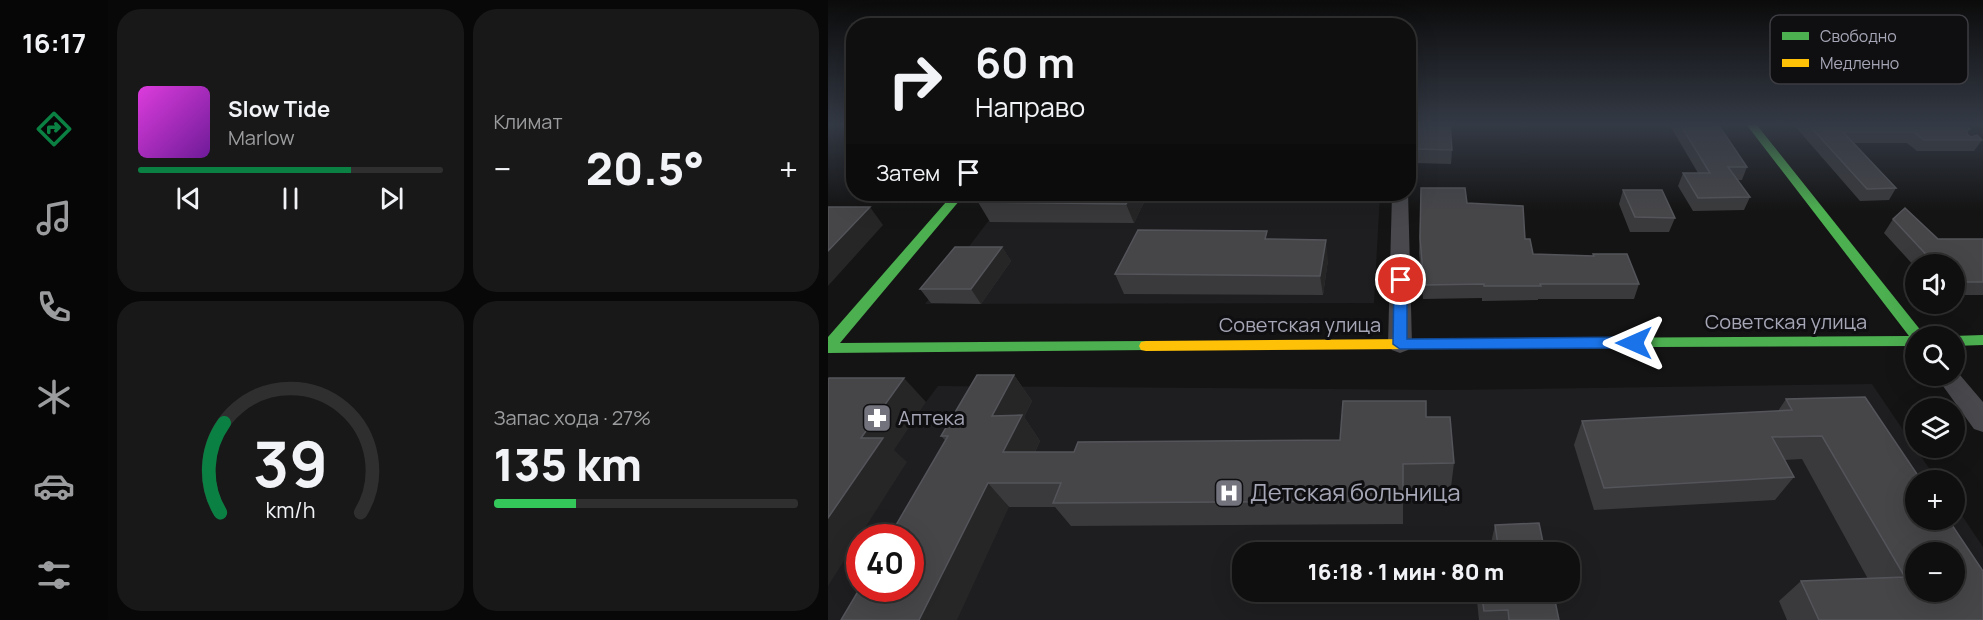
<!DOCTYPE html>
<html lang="ru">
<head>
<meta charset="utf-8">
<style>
	body { margin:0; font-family:Manrope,sans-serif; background:#181818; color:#f1f3f6; height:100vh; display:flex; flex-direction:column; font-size:22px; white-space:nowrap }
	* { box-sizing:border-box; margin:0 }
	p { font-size:20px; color:#9b9c9e }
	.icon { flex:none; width:33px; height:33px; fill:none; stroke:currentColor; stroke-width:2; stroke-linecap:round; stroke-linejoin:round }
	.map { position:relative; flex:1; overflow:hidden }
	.side { display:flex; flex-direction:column; gap:9px; padding:9px; background:#080808; width:720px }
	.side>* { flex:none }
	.guide { position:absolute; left:18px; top:18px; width:570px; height:183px; border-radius:24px; box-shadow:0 6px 24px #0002,0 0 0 2px #2f2f2f; background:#0f0f0f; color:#f1f3f6; overflow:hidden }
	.controls { position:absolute; left:1077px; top:254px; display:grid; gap:12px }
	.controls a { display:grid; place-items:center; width:60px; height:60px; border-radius:50%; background:#0f0f0f; box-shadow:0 6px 24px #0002,0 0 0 2px #2f2f2f; font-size:30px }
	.speed { position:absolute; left:18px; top:524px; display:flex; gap:12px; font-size:30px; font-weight:700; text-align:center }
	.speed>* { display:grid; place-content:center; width:78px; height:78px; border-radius:50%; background:#0f0f0f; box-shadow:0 6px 24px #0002,0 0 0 2px #2f2f2f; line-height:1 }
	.speed .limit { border:9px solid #d22; background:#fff; color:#111 }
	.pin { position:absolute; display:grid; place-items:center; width:51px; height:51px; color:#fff; margin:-26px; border:3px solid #fff; border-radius:50%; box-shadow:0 2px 6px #0007 }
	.me { position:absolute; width:66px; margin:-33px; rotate:270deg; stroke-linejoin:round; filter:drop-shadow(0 0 4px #0008) }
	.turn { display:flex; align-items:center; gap:21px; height:126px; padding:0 30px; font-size:27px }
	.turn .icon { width:78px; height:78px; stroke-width:2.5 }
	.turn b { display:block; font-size:42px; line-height:51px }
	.then { display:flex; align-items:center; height:57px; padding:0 30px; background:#0003; gap:12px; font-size:22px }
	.big { font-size:45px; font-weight:800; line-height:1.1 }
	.side .card { flex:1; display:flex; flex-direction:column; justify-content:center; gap:9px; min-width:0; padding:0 21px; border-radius:24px; background:#181818 }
	.side .dial { align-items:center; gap:0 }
	.dial svg { height:156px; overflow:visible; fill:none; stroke:#2f2f2f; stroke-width:7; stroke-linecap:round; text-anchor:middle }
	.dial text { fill:#f1f3f6; stroke:none }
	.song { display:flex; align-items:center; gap:18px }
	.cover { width:72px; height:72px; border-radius:9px; background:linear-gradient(135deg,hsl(300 70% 55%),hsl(280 70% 35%)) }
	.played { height:6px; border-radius:3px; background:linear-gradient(90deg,#0b8043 70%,#2f2f2f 70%) }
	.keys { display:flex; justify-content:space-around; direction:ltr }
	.heat { display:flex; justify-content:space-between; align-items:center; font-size:33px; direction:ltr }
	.charge { height:9px; border-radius:4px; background:linear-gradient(90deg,#34c759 27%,#2f2f2f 0) }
	.side .tiles { flex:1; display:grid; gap:9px; grid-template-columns:repeat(2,1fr) }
	.trip { position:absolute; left:404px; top:542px; width:348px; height:60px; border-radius:24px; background:#0f0f0f; box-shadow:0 6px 24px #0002,0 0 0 2px #2f2f2f; font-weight:800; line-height:60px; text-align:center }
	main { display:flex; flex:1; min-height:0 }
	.tab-bar { display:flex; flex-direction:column; width:108px; justify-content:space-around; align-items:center; background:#060606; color:#9b9c9e }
	.tab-bar .icon { width:42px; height:42px }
	.tab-bar .current { color:#0b8043 }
	.tab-bar b { font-size:27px; color:#f1f3f6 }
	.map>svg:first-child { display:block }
</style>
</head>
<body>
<main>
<nav class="tab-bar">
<b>16:17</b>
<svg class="icon current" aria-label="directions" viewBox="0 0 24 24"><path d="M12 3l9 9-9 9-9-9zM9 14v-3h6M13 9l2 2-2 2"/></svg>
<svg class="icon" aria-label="music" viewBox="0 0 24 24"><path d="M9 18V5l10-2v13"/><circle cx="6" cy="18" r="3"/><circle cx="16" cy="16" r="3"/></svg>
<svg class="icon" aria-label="phone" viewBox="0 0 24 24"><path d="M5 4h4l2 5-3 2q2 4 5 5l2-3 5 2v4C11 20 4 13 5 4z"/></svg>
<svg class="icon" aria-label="climate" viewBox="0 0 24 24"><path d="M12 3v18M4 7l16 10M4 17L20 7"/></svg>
<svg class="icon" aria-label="car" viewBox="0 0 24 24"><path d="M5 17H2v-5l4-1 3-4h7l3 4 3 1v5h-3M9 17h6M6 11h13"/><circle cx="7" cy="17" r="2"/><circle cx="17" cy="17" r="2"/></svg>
<svg class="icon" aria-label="filters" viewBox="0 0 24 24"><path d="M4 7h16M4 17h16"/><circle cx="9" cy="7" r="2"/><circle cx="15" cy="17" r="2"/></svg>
</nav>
<section class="side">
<div class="tiles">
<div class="card">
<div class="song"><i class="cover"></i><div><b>Slow Tide</b><p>Marlow</p></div></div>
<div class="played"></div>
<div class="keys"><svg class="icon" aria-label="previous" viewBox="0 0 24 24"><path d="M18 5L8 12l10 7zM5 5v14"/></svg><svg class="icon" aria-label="pause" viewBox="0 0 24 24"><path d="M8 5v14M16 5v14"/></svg><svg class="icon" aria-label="next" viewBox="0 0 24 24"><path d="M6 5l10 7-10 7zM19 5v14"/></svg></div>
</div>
<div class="card"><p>Климат</p>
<div class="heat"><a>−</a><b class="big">20.5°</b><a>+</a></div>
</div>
<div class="card dial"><svg viewBox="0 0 100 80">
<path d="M14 69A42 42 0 1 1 86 69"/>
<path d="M14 69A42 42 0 0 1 16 23" stroke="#0b8043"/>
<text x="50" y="56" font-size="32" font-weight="700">39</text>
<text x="50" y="72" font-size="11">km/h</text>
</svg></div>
<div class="card"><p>Запас хода · 27%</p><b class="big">135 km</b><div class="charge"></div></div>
</div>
</section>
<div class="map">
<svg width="1155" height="620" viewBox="0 0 1155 620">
	<rect width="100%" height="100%" fill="#141414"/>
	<path fill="#1e1e20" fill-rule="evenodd" d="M181,194H552L546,303L97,304Z
		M1044,384L1109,480H1088V519H1126L1127,505L1155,547V620H0V437L98,402L110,386L620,390ZM32,537H82V588H32ZM414,552H741V591H414ZM1088,552H1126V591H1088Z"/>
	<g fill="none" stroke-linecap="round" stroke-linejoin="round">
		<path fill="#48484d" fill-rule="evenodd" d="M580,192L584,344L580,350L572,353L564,350L560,344L564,194H580Z
			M1126,368L1155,402V432L1146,429L1107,375H1126Z"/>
		<path fill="#4caf50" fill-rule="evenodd" d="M918,124H928L1094,332L1096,336H1088V346L579,348L577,344L579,340L584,339L1081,336Z
			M125,194H137L12,343L318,341L323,342L325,346L323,350L0,353V337Z
			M1155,335V345L1126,346L1125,336Z"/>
		<path fill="#ffc107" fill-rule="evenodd" d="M584,339L589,340L591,344L589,348L584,349L318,351L313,350L311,346L313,342L318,341Z"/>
	</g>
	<path fill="#3a3a3c" d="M587,124L624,150L623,164L587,163Z
		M841,124H890L919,167L914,180H909L922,197L916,210L865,211L850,186L855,173H870Z
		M965,124H1136L1139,134L1143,137L1154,140L1146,151H1089L1079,143H1025L1068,188L1061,200L1032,201Z
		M593,188L639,203L697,239L705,254L765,256V254L811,284L806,299H710V300L654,301V298L595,299L591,253Z
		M795,190L847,218L841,232H802L791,204Z
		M320,194L306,223L162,222L150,202Z
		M467,194H530V199L467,198Z
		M1065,219L1110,239H1155V295H1126V264H1088V268L1056,233Z
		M174,247L183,261L153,304L103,303L92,289Z
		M500,260L495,295L296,294L287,274Z
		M186,375L204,401L196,417L212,441L207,452H246L512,440L598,417L626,463L623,487L575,488V524L243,526L227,507H181L113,436Z
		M1037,397L1155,620H959L951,601L973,581L1040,579L974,459L956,460L966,477L947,500L766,510L746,445L754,421L950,411L958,399Z
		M667,525L717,552H664L663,543Z
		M648,591H725L731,620H651Z"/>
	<path fill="#262627" d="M304,194H320L306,223L298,204Z
		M42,207L55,225L0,286V251Z
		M498,240L500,260L495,295L492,276Z
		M174,247L183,261L153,304L143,289Z
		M186,375L204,401L196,417L212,441L195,477L175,452L164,416Z
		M76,378L98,402L66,450L79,462L0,586V518L33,438Z
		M160,483L181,507L129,620H91Z"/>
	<path fill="#464649" stroke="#54555a" stroke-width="1.5" fill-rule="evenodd" d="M587,124H622L624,150L587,149Z
		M852,124H890L919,167H900L922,197L870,198L855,173H882Z
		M980,124H1136L1142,129L1139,131V134L1143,137L1149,135L1154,140H1096L1086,132H1015L1068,188L1039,189Z
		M593,188H637L639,203L695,206L697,239H702L705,254L766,256L765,254H799L811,284H712L713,286H656V284L596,285L592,238Z
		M795,190H834L847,218L807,217Z
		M158,194H304L298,204L150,202Z
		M0,207H42L0,251Z
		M1077,208L1110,239H1155V282H1126V264H1107L1065,219Z
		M310,230L439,231L437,239L498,240L492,276L287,274Z
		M127,247H174L143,289H92Z
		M149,375H186L164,416L194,415L175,452H246L250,442L512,440L515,401H598V417H622L626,463L575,464V501L225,503L233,483H160L91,620H13L32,588H82V537H61L120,436H113Z
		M1,378H76L33,438H55L0,518V379Z
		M1037,397L1093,480H1088V519H1120L1155,571V620H991L973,581L1077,577L994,436L944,437L966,477L776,488L754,421L964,410L958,399ZM1088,552H1126V591H1088Z
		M711,523L717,552H671L667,525Z
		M653,591H725L731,620H681L680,610L656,611Z"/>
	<linearGradient id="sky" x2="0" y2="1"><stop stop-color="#0b0b0b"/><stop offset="0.59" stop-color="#343a45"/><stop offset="1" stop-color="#343a45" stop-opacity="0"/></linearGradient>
	<rect width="1155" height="211" fill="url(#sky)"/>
	<path fill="#1a73e8" stroke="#114b97" stroke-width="1.5" d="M573,275L579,280V339L806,337L814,343L806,348L572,349L565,344L566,280Z"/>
	<defs>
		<g id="pharmacy-square" transform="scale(1.5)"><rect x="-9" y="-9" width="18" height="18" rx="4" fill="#72737d" stroke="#0f0e10"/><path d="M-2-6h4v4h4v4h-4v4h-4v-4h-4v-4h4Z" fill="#fff"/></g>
		<g id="hospital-square" transform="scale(1.5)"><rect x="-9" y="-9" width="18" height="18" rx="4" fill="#72737d" stroke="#0f0e10"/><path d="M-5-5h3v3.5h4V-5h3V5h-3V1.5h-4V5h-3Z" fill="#fff"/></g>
	</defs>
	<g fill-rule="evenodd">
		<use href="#pharmacy-square" x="49" y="418"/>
		<use href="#hospital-square" x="401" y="493"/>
	</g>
	<g text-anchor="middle" stroke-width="6" stroke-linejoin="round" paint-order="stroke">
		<g font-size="20" fill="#a5a6b6" stroke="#0f0e10">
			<text x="958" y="329">Советская улица</text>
			<text x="472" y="332">Советская улица</text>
		</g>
		<g font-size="20" fill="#a5a6b6" stroke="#0f0e10" text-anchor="start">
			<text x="70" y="425">Аптека</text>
		</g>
		<g font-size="24" fill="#a5a6b6" stroke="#0f0e10" text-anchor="start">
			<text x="422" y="501">Детская больница</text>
		</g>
	</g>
	<rect x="942" y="15" width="198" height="69" rx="9" fill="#0f0e10" stroke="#3c3c42" stroke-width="1.5"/>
	<rect x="954" y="32" width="27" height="8" fill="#4caf50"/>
	<rect x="954" y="59" width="27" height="8" fill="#ffc107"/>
	<g font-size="16" fill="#a5a6b6">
		<text x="992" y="42">Свободно</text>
		<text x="992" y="69">Медленно</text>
	</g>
</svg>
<div class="controls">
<a><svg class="icon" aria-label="sound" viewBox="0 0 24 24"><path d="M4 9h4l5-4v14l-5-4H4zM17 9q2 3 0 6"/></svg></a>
<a><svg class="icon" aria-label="search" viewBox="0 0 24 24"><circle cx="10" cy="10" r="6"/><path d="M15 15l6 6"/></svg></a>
<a><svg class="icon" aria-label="layers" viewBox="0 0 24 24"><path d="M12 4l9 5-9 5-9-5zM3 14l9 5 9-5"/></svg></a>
<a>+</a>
<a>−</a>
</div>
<div class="speed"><div class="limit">40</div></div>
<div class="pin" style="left:573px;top:280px;background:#d93025"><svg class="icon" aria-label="arrive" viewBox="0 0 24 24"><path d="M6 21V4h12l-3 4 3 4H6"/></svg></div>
<svg class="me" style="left:806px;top:343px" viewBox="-20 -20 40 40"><path d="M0-17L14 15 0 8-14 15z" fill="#1a73e8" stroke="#fff" stroke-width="4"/></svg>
<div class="trip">16:18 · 1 мин · 80 m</div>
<div class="guide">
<div class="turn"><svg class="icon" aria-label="right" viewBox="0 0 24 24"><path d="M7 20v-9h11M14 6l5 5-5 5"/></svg><div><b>60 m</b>Направо</div></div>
<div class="then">Затем<svg class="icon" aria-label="arrive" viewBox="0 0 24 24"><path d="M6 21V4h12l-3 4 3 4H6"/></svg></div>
</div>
</div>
</main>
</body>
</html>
